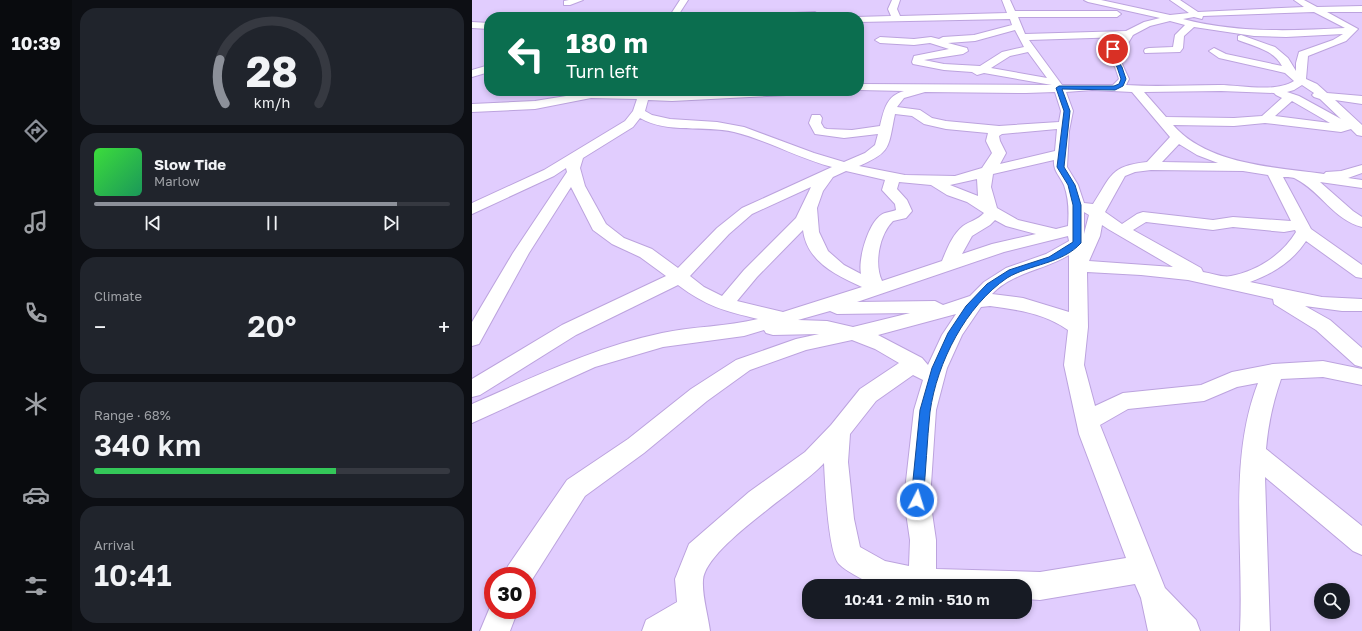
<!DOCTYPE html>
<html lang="en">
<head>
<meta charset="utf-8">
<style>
	body { margin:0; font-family:"Golos Text",sans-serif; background:#20242c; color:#f1f3f6; height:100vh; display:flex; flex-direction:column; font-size:15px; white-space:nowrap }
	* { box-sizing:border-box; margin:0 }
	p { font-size:13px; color:#9ea1a6 }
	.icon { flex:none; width:22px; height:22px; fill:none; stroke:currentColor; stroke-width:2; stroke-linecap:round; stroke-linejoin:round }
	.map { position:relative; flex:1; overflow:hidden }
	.side { display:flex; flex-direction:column; gap:8px; padding:8px; background:#0d0f14; width:400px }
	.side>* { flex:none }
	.hud { position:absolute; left:12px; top:12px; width:380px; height:84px; border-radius:16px; box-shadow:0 2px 6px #0003; background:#0b6e4f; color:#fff; overflow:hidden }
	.fabs { position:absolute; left:842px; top:583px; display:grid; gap:8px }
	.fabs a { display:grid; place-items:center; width:36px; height:36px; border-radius:50%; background:#171b24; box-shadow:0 2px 6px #0003; font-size:20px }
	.speed { position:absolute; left:12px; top:567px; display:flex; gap:8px; font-size:20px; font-weight:700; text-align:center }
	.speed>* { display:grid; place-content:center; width:52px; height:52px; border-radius:50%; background:#171b24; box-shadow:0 2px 6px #0003; line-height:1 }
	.speed .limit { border:6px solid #d22; background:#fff; color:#111 }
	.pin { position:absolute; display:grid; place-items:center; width:34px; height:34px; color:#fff; margin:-17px; border:2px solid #fff; border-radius:50%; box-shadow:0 1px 4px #0007 }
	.me { position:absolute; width:44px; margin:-22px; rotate:5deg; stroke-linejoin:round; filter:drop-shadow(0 0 3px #0008) }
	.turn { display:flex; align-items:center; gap:14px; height:84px; padding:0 16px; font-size:18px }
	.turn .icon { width:52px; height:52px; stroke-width:2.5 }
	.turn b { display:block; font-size:28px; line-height:34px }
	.big { font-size:30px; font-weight:600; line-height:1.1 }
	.side .card { flex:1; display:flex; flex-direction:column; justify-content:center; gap:6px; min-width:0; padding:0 14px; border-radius:16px; background:#20242c }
	.side .dial { align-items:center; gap:0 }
	.dial svg { height:104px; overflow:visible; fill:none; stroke:#363941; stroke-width:7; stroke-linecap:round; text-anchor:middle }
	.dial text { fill:#f1f3f6; stroke:none }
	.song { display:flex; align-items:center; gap:12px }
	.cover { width:48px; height:48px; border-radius:6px; background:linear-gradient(135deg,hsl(120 70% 55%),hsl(150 70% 35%)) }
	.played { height:4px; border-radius:2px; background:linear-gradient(90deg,#8c9099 85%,#363941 85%) }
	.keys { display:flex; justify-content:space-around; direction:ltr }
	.heat { display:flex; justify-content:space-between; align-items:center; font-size:22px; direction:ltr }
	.charge { height:6px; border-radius:3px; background:linear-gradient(90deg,#34c759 68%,#363941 0) }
	.trip { position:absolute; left:330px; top:579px; width:230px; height:40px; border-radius:16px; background:#171b24; box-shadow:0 2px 6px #0003; font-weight:600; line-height:40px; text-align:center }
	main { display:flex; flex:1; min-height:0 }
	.dock { display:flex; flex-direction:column; width:72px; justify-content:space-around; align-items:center; background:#090b0e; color:#9ea1a6 }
	.dock .icon { width:28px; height:28px }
	.dock .selected { color:#8c9099 }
	.dock b { font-size:18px; color:#f1f3f6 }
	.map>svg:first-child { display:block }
</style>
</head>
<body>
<main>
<nav class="dock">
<b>10:39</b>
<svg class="icon selected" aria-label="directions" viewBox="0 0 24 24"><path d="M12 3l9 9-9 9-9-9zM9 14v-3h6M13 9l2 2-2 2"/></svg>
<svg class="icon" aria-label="music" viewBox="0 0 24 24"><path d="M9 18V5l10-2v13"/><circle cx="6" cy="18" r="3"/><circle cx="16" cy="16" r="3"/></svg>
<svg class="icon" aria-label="phone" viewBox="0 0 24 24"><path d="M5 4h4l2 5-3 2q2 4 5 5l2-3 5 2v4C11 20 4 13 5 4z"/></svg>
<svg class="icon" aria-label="climate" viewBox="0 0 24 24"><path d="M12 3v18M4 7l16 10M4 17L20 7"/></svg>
<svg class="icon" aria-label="car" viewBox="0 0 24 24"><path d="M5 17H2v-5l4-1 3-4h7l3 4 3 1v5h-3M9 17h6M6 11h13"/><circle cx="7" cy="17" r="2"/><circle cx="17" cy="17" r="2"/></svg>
<svg class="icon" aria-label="filters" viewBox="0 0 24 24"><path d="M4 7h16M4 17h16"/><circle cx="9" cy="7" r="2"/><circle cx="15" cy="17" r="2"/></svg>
</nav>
<section class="side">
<div class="card dial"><svg viewBox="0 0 100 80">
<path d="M14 69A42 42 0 1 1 86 69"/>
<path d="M14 69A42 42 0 0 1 10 35" stroke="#8c9099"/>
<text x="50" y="56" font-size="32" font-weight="700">28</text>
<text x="50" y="72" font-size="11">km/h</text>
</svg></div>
<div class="card">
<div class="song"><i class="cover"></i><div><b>Slow Tide</b><p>Marlow</p></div></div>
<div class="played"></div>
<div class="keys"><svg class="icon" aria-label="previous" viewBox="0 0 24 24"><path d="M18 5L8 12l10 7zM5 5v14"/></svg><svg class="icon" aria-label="pause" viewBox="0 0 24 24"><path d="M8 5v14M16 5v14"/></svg><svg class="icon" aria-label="next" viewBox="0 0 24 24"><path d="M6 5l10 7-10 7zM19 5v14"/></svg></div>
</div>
<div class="card"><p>Climate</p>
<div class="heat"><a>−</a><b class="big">20°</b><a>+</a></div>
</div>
<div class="card"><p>Range · 68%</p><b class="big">340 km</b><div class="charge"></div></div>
<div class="card"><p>Arrival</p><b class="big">10:41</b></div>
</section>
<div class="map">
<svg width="890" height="631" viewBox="0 0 890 631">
	<rect width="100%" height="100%" fill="#e1cdfe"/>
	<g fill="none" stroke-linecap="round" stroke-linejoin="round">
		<g stroke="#bca3de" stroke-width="2">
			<path id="minor" d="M97,0H111L98,5H92V1Z
				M208,0H216L205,17H197Z
				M420,0H428L425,9L428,16L535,13L530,0H538L543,11H645L649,14L645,17H546L553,34L654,31L672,22L688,18L616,2L612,0H629L698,15L717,13L698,0H708L726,12L832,7L822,0H832L845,7L890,6V12H855L886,29L874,41L836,56L834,79L845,84L855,93L890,96V104L863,100L890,125V136L885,135L879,129L869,132L793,123L762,126L701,125C736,165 803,167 852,174L854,172L869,171L890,165V173L876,178L890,180V188L848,182L881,211L890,217V227C862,220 848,191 824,179C821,177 815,177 811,177L839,229L890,265V278L884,277L834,241C820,262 802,273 778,282L850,297L890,299V311H870L833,306L858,320L890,348V367L883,365L844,330L802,304L801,299L716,280L669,275L615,272L616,327L612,365L623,406L651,393L729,385L760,372L801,364L851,361L890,369V385L851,377L809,379C801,402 796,425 794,449L890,526V555L881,551L793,477L798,631H768C772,549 756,460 786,383L765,387L732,401L656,409L628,425L693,588L724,620L728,631H676L669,598L663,584L568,600L553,599V586H405L399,584C389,578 375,572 367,564C356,553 353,482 352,463C329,489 233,547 231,580C230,596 236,615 238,631H170L174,620L205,602L203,579L217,544L277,492L333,452L359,425L388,389L427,363L403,349L380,340L334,350L278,370L235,401L172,453L113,496L56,586L55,576H32L36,566L95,480L156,439L219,389L264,360L324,339L347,334L301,335L294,333L292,330L272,336L191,347L123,367L0,423V404C62,377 123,347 190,333C222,326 254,327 286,319C252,311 234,306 206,285L104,335L8,395L0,397V379L90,325L194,276L168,257L140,244L121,230L99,187L57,253L7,344L0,346V322L41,253L95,172L94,168L82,176L0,214V203L72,170L153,121L161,111L165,99L119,98L63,109L0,112V104L63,101L119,92L133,91L200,95L268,91H340L334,94L200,101L176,100L173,111L180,115L198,119L245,122L272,127L342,153L372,162L393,153L403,145L406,134L372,138L343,134L337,123L340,115H348L350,118L349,123L352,128L355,129L380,130L408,126C412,110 414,96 432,91L387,90V84L580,85L512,73L505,75L500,72L472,70L441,64L440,62L442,56L477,49L458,43L442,45L408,43L403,40L408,37L442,39L459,37L467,39L471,37L502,35L540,25L538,19L387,22V17H384L419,16L416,9ZM842,12L873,28C819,31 764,33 711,19L722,17L730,19L731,16ZM698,21L713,25L703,35L701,47L677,48L673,49L672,51L673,53L708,52L711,48L712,36L722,27L782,36L814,37L871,34L861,40L827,52L824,63V71L816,58L803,47L769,35L766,36V40C781,46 802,50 810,66L754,54L742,48L737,51L747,58L813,73L822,81C802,93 769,85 747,85C716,85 685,87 654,85L657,79L645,53L655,45L661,35L678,26ZM543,30L552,47L530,52L508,66L472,64L452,60L491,54L496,51L495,48L476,43L503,41ZM651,37L634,54L643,67L647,79L641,85H590L557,40ZM556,52L575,78L519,68L538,56ZM830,85L842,93L840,95L842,97L848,99L869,119L827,96L815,92L822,90ZM620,90L660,92L698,137L675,162C638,166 640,175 621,204L612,203L606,185L595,167L597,131L601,111L594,92ZM749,91L802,93L804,95L810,98L790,116L762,118L694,117L672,92ZM453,92L554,93L583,92L589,111L587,122L527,126L474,121L460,118L448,110L425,107L432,98ZM820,101L858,123L803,116ZM423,114L440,116L452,124L474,129L516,133L514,141L520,153L510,168L483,176L433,175L387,166C420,152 416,147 423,114ZM168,118C196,134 232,125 262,132C295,140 326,158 360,167L270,208L245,228L206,268L180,249L152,238L134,224L113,186L108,168L111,158L161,127ZM585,129L583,151L528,164L534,153L528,141L527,136L530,134ZM707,144L725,155L746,163L690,162ZM582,160C581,171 588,176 592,185C597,199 597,212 596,226L584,229L546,220L525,208L519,187L521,174ZM679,170L771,171L796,175L819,221L761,217L741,220L671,212L665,214L650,224L633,212L653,176L663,172ZM374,171L413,180L410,190L423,204L424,210C419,212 413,212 409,215C396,224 386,259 389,274L372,265L356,251L347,232L345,208L351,191L361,177ZM505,179L506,196L478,185ZM427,182L459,185L475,195L495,202L512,213C506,220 498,221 491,226C480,235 475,249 470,261L410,281C402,264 407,235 421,221L434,218L440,211L435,200L425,189ZM339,187L324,218L272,270L250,296L232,287L218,276L257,234L280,214ZM612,212L617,215L612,234ZM523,220L534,226L564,234L520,244L490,254L500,236L518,225ZM674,222L741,230L761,227L812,232L823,230L824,232C810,255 785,271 759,276C751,278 739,273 731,272L729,268L661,230ZM630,225L636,229L701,267L617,261L628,236ZM331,230C335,262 364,275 390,287L311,312L265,301L285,277ZM596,236L597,241L574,254L534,268L512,282L498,296L471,305L463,301L385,302L532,252ZM597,255V312L551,298L520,294C541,272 573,270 597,255ZM518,306C546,310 572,313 596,330L592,365L607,434L654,558L568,572L464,569V540L458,499L464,410L475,368L490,335L509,307ZM358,311L365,314L438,313L381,327L355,321L326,320ZM484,314L470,335L456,365L450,358L406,335ZM441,375L451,380L442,410L432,499L438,540L437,566L413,561L388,547L382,519L376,462L378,434L404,401Z
				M343,12L347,15L346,17H297L301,14Z
				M0,22L17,23V29L0,28Z
				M17,65V72L0,77V70Z
				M21,600V610H46L38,631H8Z"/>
		</g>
		<use href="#minor" fill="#fff" fill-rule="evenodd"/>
	</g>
	<path fill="#1a73e8" stroke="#114b97" d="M640,48L644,49L641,54L650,67L654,79L651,86L643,90L590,89L598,111L592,167L603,185L609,205V243C590,264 558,264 535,278C494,306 465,362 458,412C455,441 454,470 451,500L450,503L445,505L441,503L439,500L448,410L460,368L476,333L494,306L515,284L537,270L577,257L601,242V205L596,185L585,167L592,111L584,88L587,86H642L647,84L649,79L645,67L636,54Z"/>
</svg>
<div class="fabs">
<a><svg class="icon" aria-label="search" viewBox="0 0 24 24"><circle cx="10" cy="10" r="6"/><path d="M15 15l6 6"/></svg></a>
</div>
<div class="speed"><div class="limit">30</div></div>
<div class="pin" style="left:641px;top:49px;background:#d93025"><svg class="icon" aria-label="arrive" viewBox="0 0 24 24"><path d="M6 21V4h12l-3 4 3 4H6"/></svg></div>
<svg class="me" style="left:445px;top:500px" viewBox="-20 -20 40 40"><circle r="17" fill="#1a73e8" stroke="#fff" stroke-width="3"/><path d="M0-11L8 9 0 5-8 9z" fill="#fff"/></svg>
<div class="trip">10:41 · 2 min · 510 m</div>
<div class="hud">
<div class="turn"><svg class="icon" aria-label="left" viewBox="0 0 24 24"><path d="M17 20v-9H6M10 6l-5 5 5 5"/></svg><div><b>180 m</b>Turn left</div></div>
</div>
</div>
</main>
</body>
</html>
